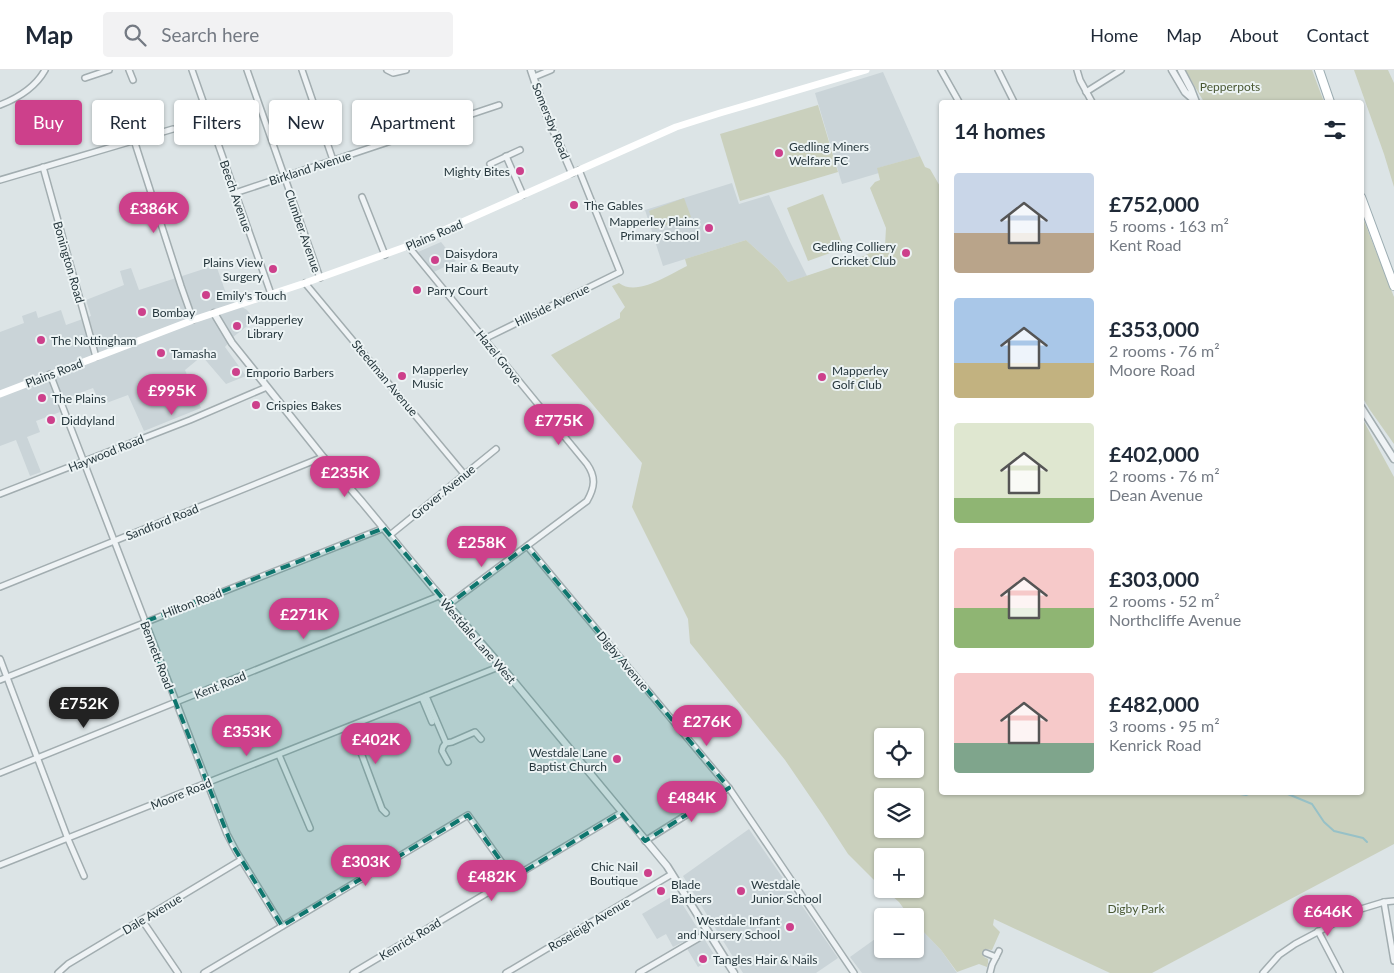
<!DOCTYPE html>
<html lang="en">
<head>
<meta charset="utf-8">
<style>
	body { margin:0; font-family:Lato,sans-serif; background:#f2f2f3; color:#1f2937; height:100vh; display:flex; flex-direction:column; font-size:19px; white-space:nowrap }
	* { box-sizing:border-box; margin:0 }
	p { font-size:16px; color:#747a83 }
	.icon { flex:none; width:28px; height:28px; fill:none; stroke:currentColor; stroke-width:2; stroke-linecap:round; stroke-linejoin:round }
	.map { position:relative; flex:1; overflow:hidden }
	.drawer { position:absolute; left:939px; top:30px; width:425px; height:695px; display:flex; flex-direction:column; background:#fff; border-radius:5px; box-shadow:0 1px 4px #0004 }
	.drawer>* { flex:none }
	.guide { position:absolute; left:15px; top:30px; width:475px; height:45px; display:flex; gap:10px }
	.tools { position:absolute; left:874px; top:658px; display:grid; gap:10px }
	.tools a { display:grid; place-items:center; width:50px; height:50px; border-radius:5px; background:#fff; box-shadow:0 1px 4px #0004; font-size:25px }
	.price { position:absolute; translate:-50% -42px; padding:0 11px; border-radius:18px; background:#cd408b; color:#fff; font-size:16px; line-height:32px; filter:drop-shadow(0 1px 2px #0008) }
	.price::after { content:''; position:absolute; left:50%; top:30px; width:15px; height:11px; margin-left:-8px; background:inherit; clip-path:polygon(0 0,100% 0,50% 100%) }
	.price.current { background:#222; color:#fff }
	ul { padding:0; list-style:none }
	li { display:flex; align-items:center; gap:15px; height:125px; padding:0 15px }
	li span { display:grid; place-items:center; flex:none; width:140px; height:100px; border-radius:5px; color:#555 }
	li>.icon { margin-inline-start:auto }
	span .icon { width:60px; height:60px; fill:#fffc; stroke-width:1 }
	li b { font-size:21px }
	h2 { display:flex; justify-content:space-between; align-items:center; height:60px; padding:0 15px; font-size:21px }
	.tag { padding:0 18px; border-radius:5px; background:#fff; box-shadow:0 1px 4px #0004; font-size:18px; line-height:45px }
	.tag.current { background:#cd408b; color:#fff }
	header { display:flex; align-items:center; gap:30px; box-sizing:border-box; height:70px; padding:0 25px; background:#fff; border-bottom:1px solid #e0e1e3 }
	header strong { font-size:24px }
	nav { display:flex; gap:28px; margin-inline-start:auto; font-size:18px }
	.search { width:350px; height:45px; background:#f2f2f3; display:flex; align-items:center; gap:12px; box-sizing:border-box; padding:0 18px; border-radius:5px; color:#747a83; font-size:19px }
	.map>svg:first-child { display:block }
</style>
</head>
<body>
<header>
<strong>Map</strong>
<div class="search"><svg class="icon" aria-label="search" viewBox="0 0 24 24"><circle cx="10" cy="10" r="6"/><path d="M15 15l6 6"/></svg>Search here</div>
<nav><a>Home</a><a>Map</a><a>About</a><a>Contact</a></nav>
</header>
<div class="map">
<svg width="1394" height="903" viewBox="0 0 1394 903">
	<rect width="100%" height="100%" fill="#dce4e6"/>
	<g fill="#cad4d8">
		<path d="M883,2l37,84 -42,12 1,5 -37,11 -27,-91z"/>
		<path d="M732,113l7,21 30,-9 20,45 18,36 -19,6 -10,-13 -32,-29 -83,26 -18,-56z"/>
		<path d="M441,172l15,19 -22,11 -16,-20z"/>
		<path d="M216,195l12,34 19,11 8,10 -22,17 -8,10 21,29 -20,8 -24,-28 -17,14 16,38 -57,23 -16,-36 -27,10 -8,-17 -37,14 4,10 -24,9 4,11 -13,5 14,35 -11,4 -14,-36 -16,6v-114l24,-9 -2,-7 14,-5 2,7 23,-8 5,15 25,-9 -5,-16 38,-15 -4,-14 11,-3 8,22z"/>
		<path d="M749,759l89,129 -22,15h-73l-60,-97z"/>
		<path d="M676,824l39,62 -17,11 -15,-25 -10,5 -7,-13 -9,5 -15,-25z"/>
		<path d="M915,853l26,27 16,23h-95l-12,-16 32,-23v15h33z"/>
	</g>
	<g fill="#cad0bd" fill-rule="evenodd">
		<path d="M1185,0h127l12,32h-120z"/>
		<path d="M1354,0h34l6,13v104l-10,-33z"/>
		<path d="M818,35l20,67 -98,29 -20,-67z"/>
		<path d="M920,86l5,11 5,2 11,19v604h420v-376l33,61v367l-242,129h-42l-116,-54 -1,6 7,7 -8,18 -7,-1 -3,4 2,4 4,2v4l-1,4 -8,-3 -22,8 -16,-22 -26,-27v-7h-6l-10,-14 -15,-13h31v-33h-33v32l-34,-34 -26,-40 -37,-54 -95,-117 -2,-24 -56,-112 10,-44 -91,-108 69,-37v-5l5,-6 -13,-21 7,-3c18,14 51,-9 68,-17l-2,-7 61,-19 32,29 10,13 69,-23 28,-13 1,-18 -16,-40 5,-6 5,-2 -3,-12zM882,666h33v33h-33zM882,726h33v33h-33z"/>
		<path d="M823,124l21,54 -36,13 -21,-53z"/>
		<path d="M684,128l7,19 -36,12 -6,-18z"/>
		<path d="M1361,143l33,84v147l-24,-34 -9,-15z"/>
	</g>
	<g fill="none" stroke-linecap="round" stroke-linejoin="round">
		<g stroke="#97c1c7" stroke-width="2">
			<path d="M1229,722l17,3 7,-3"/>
			<path d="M1283,722l29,12 12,18 10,9 29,7 4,4"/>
		</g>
		<g stroke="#a2adb0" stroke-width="8">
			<g id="minor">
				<path d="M129,0l4,10"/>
				<path d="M192,0l79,224"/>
				<path d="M247,0l73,208"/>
				<path d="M302,0l31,90"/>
				<path d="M387,0l6,3 13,-3"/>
				<path d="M941,0l18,32"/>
				<path d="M998,0l16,32"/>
				<path d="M1077,0l3,10 12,22"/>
				<path d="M534,7l17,-7"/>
				<path d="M85,8l24,-8"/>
				<path d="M1086,22l35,-22"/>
				<path d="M0,35c18,-7 35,-17 45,-35"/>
				<path d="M134,70l47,146 12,34"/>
				<path d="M506,86l17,39"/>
				<path d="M490,94l30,-14"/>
				<path d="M43,97l53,190"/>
				<path d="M0,110l173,-51"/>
				<path d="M235,123l264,-88"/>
				<path d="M362,127l23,58"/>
				<path d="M408,176l179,218c9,13 8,23 0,37l-139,104"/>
				<path d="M305,213l159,191"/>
				<path d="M484,269l136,-67 -41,-102"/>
				<path d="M50,304l177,460 9,17 46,75"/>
				<path d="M0,424l190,-74 77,-33"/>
				<path d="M390,465l106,-86"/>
				<path d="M527,476l202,242 125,185"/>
				<path d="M0,517l323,-130"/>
				<path d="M0,589l68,180 16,37"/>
				<path d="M0,610l384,-152"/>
				<path d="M426,626l20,47"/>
				<path d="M422,628l10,24"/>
				<path d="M351,656l31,83 4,4"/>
				<path d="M279,685l31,73"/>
				<path d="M448,692l-6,-11 1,-4 3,-4 6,-1 23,-10 6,7"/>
				<path d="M0,703l439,-177"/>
				<path d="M645,771l84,-53"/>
				<path d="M0,795l501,-199"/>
				<path d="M1384,832l10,59"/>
				<path d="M142,850l36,53"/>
				<path d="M1318,861l22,42"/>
				<path d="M986,883l10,4"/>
				<path d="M58,903l10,-9 173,-104"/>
				<path d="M204,903l264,-158 45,63"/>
				<path d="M353,903l268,-160"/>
				<path d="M506,903l166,-99"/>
				<path d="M639,903l70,-41"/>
				<path d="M990,903l2,-8 7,-14"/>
				<path d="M1263,903l16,-18 16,-11 66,-35 23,-7 10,-1"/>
			</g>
		</g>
		<g stroke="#a2adb0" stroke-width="9">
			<g id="tertiary">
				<path d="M531,0l13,39 28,64"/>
				<path d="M1172,0l13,22 8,7"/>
				<path d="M1181,0l10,19 5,13"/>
				<path d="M214,243l18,30 91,114 39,45 72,87 67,77 166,200 67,107"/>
				<path d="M1361,337l33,52"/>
			</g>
		</g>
		<g stroke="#9cadb2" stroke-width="10">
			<g id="primary">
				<path d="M1319,0l11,32"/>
				<path d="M1361,127l33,89"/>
			</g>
		</g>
		<use href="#minor" stroke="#eff3f5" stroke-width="5"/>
		<use href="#tertiary" stroke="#eff3f5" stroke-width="6"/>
		<path stroke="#fff" stroke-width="7" d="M0,324l193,-74 112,-37 103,-37 268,-119 44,-14 146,-43"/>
		<use href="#primary" stroke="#fff" stroke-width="8"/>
	</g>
	<path fill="#0f766e" fill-opacity="0.2" stroke="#0f766e" stroke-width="4" stroke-dasharray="10 6" stroke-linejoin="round" d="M384,458l64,77 79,-59 202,242 -84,53 -24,-28 -108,65 -45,-63 -186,111 -52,-85 -86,-219z"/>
	<g fill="#cd408b" stroke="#ecf3f4" stroke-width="2">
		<circle cx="779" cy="83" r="5"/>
		<circle cx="520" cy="101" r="5"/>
		<circle cx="574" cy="135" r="5"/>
		<circle cx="709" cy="158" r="5"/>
		<circle cx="906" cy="183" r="5"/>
		<circle cx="435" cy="190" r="5"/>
		<circle cx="273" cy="199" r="5"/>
		<circle cx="417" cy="220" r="5"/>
		<circle cx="206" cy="225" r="5"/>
		<circle cx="142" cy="242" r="5"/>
		<circle cx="237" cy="256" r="5"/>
		<circle cx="41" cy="270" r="5"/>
		<circle cx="161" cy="283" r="5"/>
		<circle cx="236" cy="302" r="5"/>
		<circle cx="402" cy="306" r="5"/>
		<circle cx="822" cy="307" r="5"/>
		<circle cx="42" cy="328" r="5"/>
		<circle cx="256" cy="335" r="5"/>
		<circle cx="51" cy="350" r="5"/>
		<circle cx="617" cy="689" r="5"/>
		<circle cx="648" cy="803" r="5"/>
		<circle cx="661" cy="821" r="5"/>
		<circle cx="741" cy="821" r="5"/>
		<circle cx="790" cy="857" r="5"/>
		<circle cx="703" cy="889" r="5"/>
	</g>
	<g text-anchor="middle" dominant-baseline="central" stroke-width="4" stroke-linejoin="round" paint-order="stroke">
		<g font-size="12" fill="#495833" stroke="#ecf3f4">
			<text x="1230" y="16">Pepperpots</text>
			<text x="1136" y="838">Digby Park</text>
		</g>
		<g font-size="12" fill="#26373d" stroke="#ecf3f4">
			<text transform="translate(551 51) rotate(68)">Somersby Road</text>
			<text transform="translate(310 98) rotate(-18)">Birkland Avenue</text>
			<text transform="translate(236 126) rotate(71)">Beech Avenue</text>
			<text transform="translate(303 161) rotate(71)">Clumber Avenue</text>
			<text transform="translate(434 165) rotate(-23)">Plains Road</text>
			<text transform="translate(69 192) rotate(74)">Bonington Road</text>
			<text transform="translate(552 235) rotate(-26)">Hillside Avenue</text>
			<text transform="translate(499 287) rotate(51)">Hazel Grove</text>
			<text transform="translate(54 303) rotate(-21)">Plains Road</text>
			<text transform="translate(385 308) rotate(50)">Steedman Avenue</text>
			<text transform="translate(106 383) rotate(-22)">Haywood Road</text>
			<text transform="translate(443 422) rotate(-39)">Grover Avenue</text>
			<text transform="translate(162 452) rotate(-22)">Sandford Road</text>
			<text transform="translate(192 533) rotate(-21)">Hilton Road</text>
			<text transform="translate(478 571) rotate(49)">Westdale Lane West</text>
			<text transform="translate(157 585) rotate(69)">Bennett Road</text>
			<text transform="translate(623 591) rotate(50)">Digby Avenue</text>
			<text transform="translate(220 615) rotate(-22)">Kent Road</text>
			<text transform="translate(181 724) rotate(-22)">Moore Road</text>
			<text transform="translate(152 844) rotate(-31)">Dale Avenue</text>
			<text transform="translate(589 854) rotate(-31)">Roseleigh Avenue</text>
			<text transform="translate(410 869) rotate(-31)">Kenrick Road</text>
		</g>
		<g font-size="12" fill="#26373d" stroke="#ecf3f4" text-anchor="start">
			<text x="789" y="76">Gedling Miners<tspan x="789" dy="14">Welfare FC</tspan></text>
			<text x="510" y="101" text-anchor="end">Mighty Bites</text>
			<text x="584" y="135">The Gables</text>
			<text x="699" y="151" text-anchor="end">Mapperley Plains<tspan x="699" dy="14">Primary School</tspan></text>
			<text x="896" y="176" text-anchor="end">Gedling Colliery<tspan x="896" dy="14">Cricket Club</tspan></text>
			<text x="445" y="183">Daisydora<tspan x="445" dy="14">Hair &amp; Beauty</tspan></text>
			<text x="263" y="192" text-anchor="end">Plains View<tspan x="263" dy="14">Surgery</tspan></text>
			<text x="427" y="220">Parry Court</text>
			<text x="216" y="225">Emily's Touch</text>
			<text x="152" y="242">Bombay</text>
			<text x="247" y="249">Mapperley<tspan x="247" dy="14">Library</tspan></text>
			<text x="51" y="270">The Nottingham</text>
			<text x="171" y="283">Tamasha</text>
			<text x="412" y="299">Mapperley<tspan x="412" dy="14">Music</tspan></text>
			<text x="832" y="300">Mapperley<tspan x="832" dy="14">Golf Club</tspan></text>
			<text x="246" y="302">Emporio Barbers</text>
			<text x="52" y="328">The Plains</text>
			<text x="266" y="335">Crispies Bakes</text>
			<text x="61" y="350">Diddyland</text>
			<text x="607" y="682" text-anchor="end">Westdale Lane<tspan x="607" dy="14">Baptist Church</tspan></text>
			<text x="638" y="796" text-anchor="end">Chic Nail<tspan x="638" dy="14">Boutique</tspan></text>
			<text x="671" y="814">Blade<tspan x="671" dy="14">Barbers</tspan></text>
			<text x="751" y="814">Westdale<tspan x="751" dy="14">Junior School</tspan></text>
			<text x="780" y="850" text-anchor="end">Westdale Infant<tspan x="780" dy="14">and Nursery School</tspan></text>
			<text x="713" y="889">Tangles Hair &amp; Nails</text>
		</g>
	</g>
</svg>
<div class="tools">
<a><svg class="icon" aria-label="locate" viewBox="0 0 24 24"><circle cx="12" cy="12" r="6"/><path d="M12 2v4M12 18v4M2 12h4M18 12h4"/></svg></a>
<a><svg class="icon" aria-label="layers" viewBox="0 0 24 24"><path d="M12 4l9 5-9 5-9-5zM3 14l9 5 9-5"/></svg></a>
<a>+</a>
<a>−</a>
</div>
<b class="price" style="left:154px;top:164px">£386K</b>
<b class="price" style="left:172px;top:346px">£995K</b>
<b class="price" style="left:559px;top:376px">£775K</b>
<b class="price" style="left:345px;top:428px">£235K</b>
<b class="price" style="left:482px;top:498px">£258K</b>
<b class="price" style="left:304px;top:570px">£271K</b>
<b class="price current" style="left:84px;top:659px">£752K</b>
<b class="price" style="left:707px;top:677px">£276K</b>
<b class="price" style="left:247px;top:687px">£353K</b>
<b class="price" style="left:376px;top:695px">£402K</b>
<b class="price" style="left:692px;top:753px">£484K</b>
<b class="price" style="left:366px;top:817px">£303K</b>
<b class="price" style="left:492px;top:832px">£482K</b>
<b class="price" style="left:1328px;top:867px">£646K</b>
<div class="guide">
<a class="tag current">Buy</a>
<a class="tag">Rent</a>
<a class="tag">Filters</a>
<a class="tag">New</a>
<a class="tag">Apartment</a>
</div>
<section class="drawer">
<h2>14 homes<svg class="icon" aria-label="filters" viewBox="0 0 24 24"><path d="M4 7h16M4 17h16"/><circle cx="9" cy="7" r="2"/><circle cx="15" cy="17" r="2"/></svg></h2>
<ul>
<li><span style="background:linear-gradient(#c9d6e8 60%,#b9a48a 0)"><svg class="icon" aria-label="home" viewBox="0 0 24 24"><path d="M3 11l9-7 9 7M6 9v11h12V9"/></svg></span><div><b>£752,000</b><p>5 rooms · 163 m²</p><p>Kent Road</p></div></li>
<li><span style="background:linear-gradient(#a9c7e8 65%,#c2b280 0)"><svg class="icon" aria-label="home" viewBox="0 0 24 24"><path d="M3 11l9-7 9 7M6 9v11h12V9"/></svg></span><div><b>£353,000</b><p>2 rooms · 76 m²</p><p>Moore Road</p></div></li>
<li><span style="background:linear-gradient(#dfe7d0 75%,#8fb573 0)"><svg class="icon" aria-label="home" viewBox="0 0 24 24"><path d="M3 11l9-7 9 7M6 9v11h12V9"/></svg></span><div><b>£402,000</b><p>2 rooms · 76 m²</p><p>Dean Avenue</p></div></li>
<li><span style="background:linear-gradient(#f6c9c9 60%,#8fb573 0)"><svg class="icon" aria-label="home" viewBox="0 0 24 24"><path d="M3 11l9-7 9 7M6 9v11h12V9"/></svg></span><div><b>£303,000</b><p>2 rooms · 52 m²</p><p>Northcliffe Avenue</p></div></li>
<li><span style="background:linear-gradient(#f6c9c9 70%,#7fa58c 0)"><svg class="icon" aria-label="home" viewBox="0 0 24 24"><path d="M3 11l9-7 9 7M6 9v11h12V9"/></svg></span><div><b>£482,000</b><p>3 rooms · 95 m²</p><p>Kenrick Road</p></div></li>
</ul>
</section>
</div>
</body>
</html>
